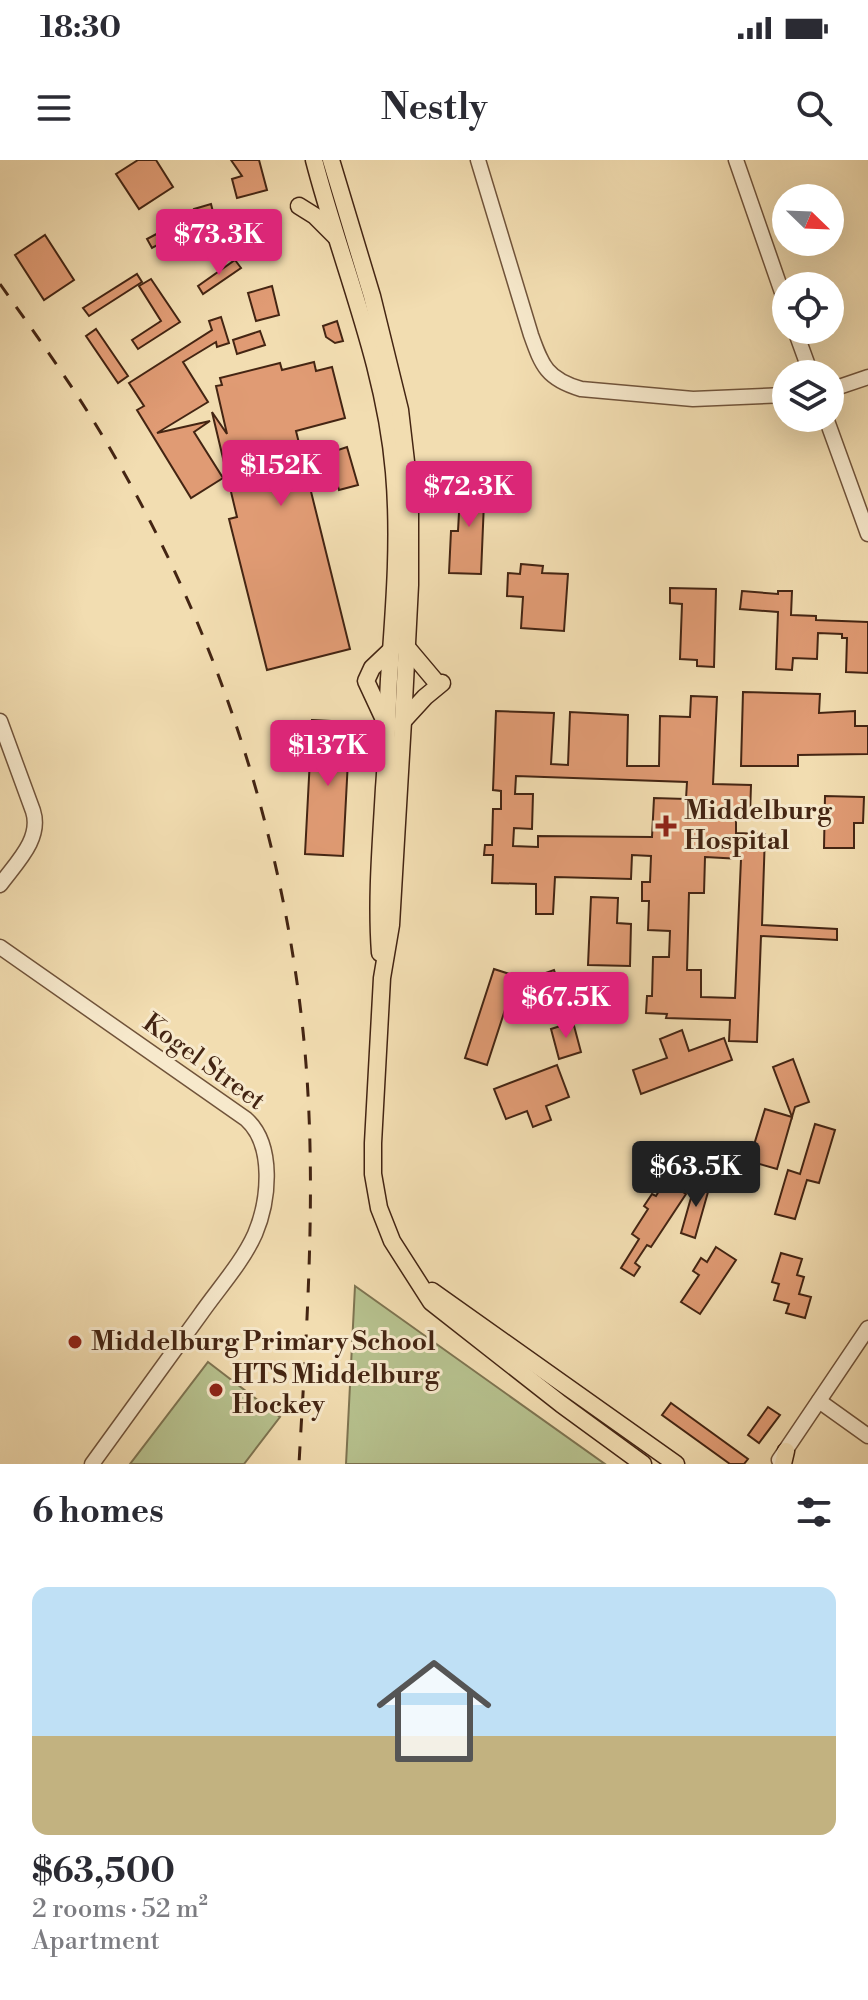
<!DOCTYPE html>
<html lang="en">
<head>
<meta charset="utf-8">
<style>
	body { margin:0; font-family:"Libre Bodoni",serif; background:#f7f7f7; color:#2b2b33; height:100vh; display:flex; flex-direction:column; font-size:30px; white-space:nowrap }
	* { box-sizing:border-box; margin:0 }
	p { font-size:26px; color:#7c7c81 }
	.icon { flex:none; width:44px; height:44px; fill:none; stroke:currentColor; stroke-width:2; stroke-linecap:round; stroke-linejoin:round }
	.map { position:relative; height:1304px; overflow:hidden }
	.panel { display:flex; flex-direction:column; background:#fff; flex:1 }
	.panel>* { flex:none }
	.needle { width:52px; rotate:113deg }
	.fabs { position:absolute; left:772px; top:24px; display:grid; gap:16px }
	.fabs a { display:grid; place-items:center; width:72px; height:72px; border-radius:50%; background:#fff; box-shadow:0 8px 32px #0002; font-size:40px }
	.price { position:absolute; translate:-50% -68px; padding:0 18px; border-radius:8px; background:#db2777; color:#fff; font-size:26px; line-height:52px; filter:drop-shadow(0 2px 4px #0008) }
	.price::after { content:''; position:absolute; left:50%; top:48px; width:24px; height:18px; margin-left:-12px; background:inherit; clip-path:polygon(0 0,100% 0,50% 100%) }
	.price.on { background:#222; color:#fff }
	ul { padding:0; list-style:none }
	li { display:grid; align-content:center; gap:16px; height:424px; padding:0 32px }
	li+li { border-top:2px solid #e1e1e2 }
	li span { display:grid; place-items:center; height:248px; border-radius:16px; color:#555 }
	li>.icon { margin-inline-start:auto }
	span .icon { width:144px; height:144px; fill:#fffc; stroke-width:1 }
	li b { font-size:34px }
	h2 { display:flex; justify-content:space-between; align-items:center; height:96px; padding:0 32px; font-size:34px }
	.status { display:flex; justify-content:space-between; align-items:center; height:56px; padding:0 40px; background:#fff; direction:ltr }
	.status svg { height:22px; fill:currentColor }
	header { display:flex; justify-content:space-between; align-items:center; height:104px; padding:0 32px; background:#fff; font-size:36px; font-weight:700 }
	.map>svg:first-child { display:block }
</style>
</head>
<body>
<div class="status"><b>18:30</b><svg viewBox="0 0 49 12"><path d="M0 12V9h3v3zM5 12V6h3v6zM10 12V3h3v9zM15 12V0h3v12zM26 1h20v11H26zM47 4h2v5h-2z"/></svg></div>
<header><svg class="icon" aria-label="menu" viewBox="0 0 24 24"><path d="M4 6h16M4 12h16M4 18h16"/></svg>Nestly<svg class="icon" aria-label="search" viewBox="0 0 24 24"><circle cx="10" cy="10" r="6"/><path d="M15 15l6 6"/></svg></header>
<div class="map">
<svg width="868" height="1304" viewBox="0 0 868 1304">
	<rect width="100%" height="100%" fill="#f2ddb1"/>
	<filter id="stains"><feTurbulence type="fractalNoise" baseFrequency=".0025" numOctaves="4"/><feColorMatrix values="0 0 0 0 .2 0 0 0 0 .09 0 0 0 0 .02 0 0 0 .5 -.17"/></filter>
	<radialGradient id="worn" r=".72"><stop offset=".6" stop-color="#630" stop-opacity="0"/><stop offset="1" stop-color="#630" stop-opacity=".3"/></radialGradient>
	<g fill="#b7c28f" stroke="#7e7451" stroke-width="2">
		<path d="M355,1126l250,178h-259z"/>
		<path d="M208,1202l72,55 -36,47h-114z"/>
	</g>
	<g fill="#e09b74" stroke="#442513" stroke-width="2" fill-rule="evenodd">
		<path d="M138,0h18l17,27 -34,22 -23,-35z"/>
		<path d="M231,0h28l8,30 -30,8 -5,-19 10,-3z"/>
		<path d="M211,44l4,16 6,-2 4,14 -4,1 3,13 -18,5 -3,-8 -6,1 -5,-17 6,-2 -4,-16z"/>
		<path d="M175,64l5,9 -28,15 -5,-9z"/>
		<path d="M45,75l29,45 -30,20 -29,-45z"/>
		<path d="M235,100l6,8 -38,26 -5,-8z"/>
		<path d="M137,114l5,8 -53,34 -6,-8z"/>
		<path d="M151,119l29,43 -42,27 -6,-9 29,-19 -22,-35z"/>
		<path d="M272,126l7,29 -23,6 -8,-28z"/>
		<path d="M221,157l8,26 -12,4 -1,-5 -33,20 25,40 -51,31 53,-12 -16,11 29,46 -32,20 -54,-88 7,-4 -15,-23 83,-53 -3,-9z"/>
		<path d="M337,161l6,20 -8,2 -9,-6 -3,-11z"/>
		<path d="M96,169l32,47 -10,7 -32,-47z"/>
		<path d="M260,171l5,14 -28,9 -4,-14z"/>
		<path d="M314,202l2,9 16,-4 13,51 -49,13 54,218 -83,21 -38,-151 8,-2 -25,-105 15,22 -11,-48 6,-1 -2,-7 60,-15 2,7z"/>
		<path d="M347,287l11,38 -19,5 -10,-37z"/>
		<path d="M461,317l24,1 -4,96 -32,-1 2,-42h7z"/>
		<path d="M521,404l22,2 -1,7 26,1 -4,57 -43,-3 2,-31 -16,-1 1,-23 12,1z"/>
		<path d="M670,428l46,1 -2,78 -17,-1v-6l-17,-1 2,-55 -12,-1z"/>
		<path d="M742,431l36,3v-3h14l-1,24 25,1v4l52,2v51l-22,-1 1,-34h-5v-4l-24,-1 -1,26 -24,-1 -1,12 -16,-1 2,-57 -38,-3z"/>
		<path d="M743,532l77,2 -1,19 36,-2v15h13v28l-70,1v11h-57z"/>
		<path d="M691,536l26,1 -4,87 38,1 -1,31h-14v17l29,1 -3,91 75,4v11l-76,-4 -4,106 -28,-1 1,-21 -64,-2 1,-4 -21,-1 1,-17h5l1,-39h16l1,-26 -22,-1 1,-29h-7v-19h8l1,-26 -19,-1 -1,24 -76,-2 -2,37h-17v-30l-44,-1 1,-28h-9l1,-10h7l1,-36h8v-18l-8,-1 3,-79 58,2 -3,51 17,1 2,-53 58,3 -1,51h32l1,-50 30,1zM516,616l171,6 -1,17 -32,-1 -2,39 -114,-1v11l-25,-1 1,-18 18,1 1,-35h-18zM705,697l36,2 -6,139 -34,-1v-27h-14l2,-77h15z"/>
		<path d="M312,560l38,2 -7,134 -38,-2z"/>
		<path d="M825,636l39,1 -1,26h-9v25h-30z"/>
		<path d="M591,737l27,1 -1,25 14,1 -1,42 -42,-1z"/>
		<path d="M494,809l22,7 -29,89 -22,-7z"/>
		<path d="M554,810l7,20 -23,9 -7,-21z"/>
		<path d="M573,862l8,30 -22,7 -8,-30z"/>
		<path d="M682,870l7,21 35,-13 8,22 -91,34 -8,-24 34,-12 -7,-19z"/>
		<path d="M793,899l16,43 -14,5 -3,10 -19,-50z"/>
		<path d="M557,905l12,32 -23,9 5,14 -18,7 -6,-16 -21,8 -12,-30z"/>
		<path d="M765,949l27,8 -15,52 -28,-8z"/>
		<path d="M815,964l20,6 -16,53 -12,-3 -12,39 -20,-5 13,-44 12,4z"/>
		<path d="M696,1020l14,5 -15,53 -14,-5z"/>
		<path d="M665,1021l21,13 -35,53 -4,-2 -12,18 5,4 -6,9 -13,-8 18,-29 -7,-5 16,-25 -4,-3 8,-12 4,2z"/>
		<path d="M716,1087l20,13 -36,54 -19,-12 18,-27 -6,-4 8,-13 6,4z"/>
		<path d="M781,1093l21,6 -5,16 7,2 -5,17 12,3 -6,21 -19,-5 3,-9 -15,-4 5,-16 -7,-2z"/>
		<path d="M671,1243l77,56 -4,5h-14l-68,-49z"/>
		<path d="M768,1247l12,8 -21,28 -11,-8z"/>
	</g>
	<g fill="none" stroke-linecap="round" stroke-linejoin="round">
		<g stroke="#70533a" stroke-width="17">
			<g id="minor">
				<path d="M478,0l53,175c11,31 16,44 50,54l112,10 93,-4"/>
				<path d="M736,0l50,144"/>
				<path d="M795,170l16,44"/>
				<path d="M830,230l38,-13"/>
				<path d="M826,258l42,116"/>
				<path d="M0,561l33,90c9,28 -17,52 -33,74"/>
				<path d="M0,787l246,172c29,26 23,82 9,115 -13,29 -37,55 -55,81 -36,50 -72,99 -108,149"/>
				<path d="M819,1241l49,35"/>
				<path d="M779,1300l89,-132"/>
			</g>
		</g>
		<g stroke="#442513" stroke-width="19">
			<g id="major">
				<path d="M314,0c27,104 71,204 80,312 6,69 0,138 -5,207 -2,36 -2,73 -5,109 -3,55 -8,110 -4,165"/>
				<path d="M331,0l41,136 28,114 10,86v89l-7,136 -12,204 -9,53 -9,165v31l6,34 13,33 39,61 130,102 82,60"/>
				<path d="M299,46l16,10 20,20"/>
				<path d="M405,485l32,38"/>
				<path d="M403,561l22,-24 17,-14"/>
				<path d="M386,564l-20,-43 6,-13 20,-19"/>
				<path d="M432,1131l244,173"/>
				<path d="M783,1304l3,-13"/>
			</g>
		</g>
		<use href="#minor" stroke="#f7e9cc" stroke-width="14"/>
		<use href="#major" stroke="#f2ddb1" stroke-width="16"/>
		<path stroke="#442513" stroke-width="3" stroke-dasharray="14 14" stroke-linecap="butt" d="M0,124c36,51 73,102 105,156 107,179 176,383 198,591 15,144 4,289 -4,433"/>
	</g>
	<g fill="#8f2418" stroke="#f7e9cc" stroke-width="3">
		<path d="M662 654h8v8h8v8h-8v8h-8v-8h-8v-8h8z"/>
		<circle cx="75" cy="1182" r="8"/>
		<circle cx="216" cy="1230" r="8"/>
	</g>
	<g text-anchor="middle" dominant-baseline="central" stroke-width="6" stroke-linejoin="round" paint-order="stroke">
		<g font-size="26" font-weight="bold" fill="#442513" stroke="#f7e9cc" text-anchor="start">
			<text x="684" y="651">Middelburg<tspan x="684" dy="30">Hospital</tspan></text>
			<text x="91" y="1182">Middelburg Primary School</text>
			<text x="232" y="1215">HTS Middelburg<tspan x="232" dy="30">Hockey</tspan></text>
		</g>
		<g font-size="26" fill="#442513" stroke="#f7e9cc">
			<text transform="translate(204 902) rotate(36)">Kogel Street</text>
		</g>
	</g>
	<rect width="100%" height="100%" filter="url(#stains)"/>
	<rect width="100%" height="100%" fill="url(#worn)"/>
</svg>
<div class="fabs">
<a><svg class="needle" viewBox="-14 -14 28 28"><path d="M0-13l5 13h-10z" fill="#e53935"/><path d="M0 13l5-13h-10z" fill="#7c7c81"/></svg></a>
<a><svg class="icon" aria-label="locate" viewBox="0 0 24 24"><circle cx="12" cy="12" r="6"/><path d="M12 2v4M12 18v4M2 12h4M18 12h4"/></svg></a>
<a><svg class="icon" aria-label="layers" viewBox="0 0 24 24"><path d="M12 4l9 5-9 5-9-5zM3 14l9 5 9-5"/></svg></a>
</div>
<b class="price" style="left:219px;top:117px">$73.3K</b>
<b class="price" style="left:281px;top:348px">$152K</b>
<b class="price" style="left:469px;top:369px">$72.3K</b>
<b class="price" style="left:328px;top:628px">$137K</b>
<b class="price" style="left:566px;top:880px">$67.5K</b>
<b class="price on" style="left:696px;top:1049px">$63.5K</b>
</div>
<section class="panel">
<h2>6 homes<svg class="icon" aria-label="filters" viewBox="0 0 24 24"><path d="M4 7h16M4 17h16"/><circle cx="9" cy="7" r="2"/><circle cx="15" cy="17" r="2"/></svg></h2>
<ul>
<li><span style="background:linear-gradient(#bfe0f5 60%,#c2b280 0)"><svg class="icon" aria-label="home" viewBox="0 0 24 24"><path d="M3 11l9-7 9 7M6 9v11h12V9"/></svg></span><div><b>$63,500</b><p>2 rooms · 52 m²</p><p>Apartment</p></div></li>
</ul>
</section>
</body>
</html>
